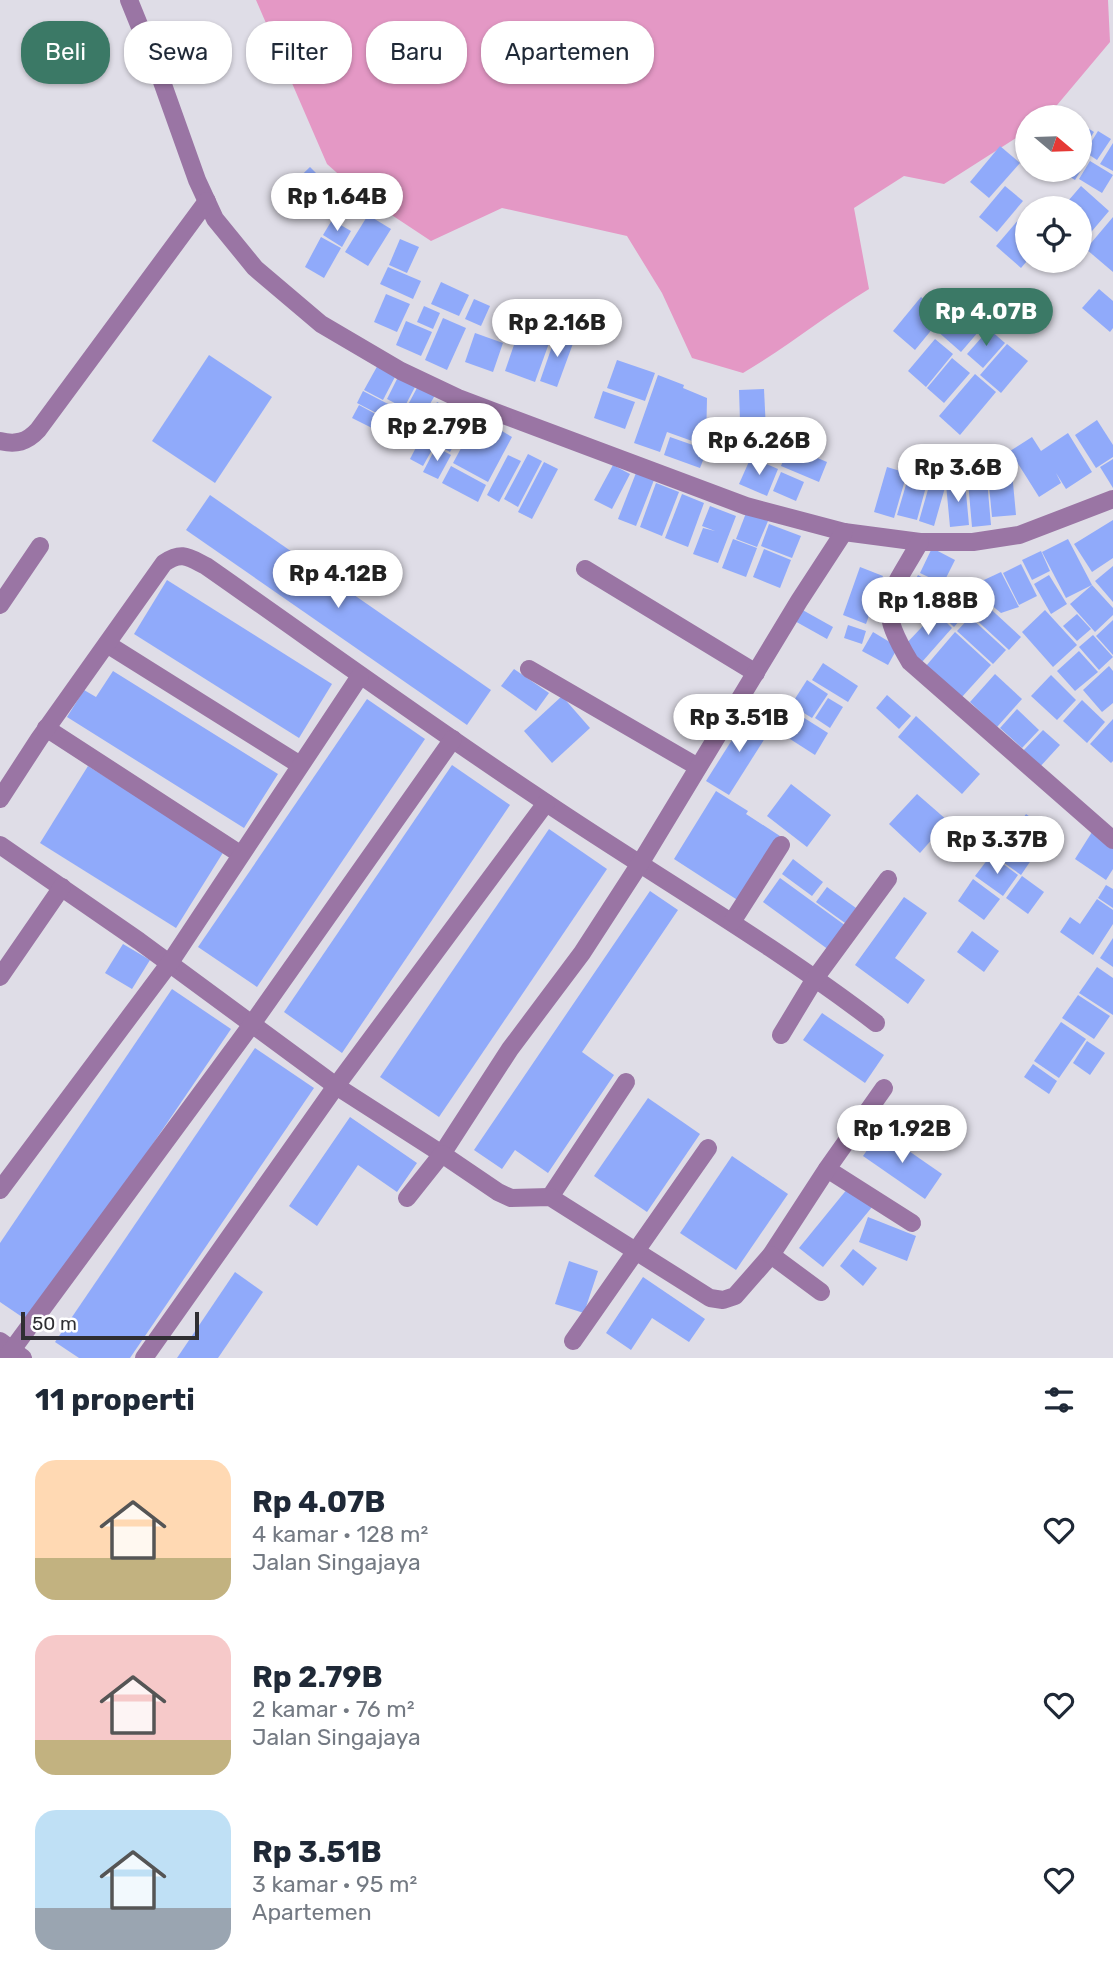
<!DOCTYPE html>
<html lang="id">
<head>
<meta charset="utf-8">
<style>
	body { margin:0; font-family:Rubik,sans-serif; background:#f2f2f3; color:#1f2937; height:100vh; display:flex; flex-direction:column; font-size:26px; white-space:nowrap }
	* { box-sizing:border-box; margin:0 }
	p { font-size:23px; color:#747a83 }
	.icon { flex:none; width:38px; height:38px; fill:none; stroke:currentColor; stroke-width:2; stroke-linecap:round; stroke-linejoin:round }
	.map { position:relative; height:1358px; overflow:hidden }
	.sheet { display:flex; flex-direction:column; background:#fff; flex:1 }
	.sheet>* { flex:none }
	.top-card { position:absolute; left:21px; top:21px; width:700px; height:63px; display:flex; gap:14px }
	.needle { width:46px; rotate:109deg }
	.tools { position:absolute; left:1015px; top:105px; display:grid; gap:14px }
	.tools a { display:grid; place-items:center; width:77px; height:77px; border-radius:50%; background:#fff; box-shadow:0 2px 5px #0004; font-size:35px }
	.scale { position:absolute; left:21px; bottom:18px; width:178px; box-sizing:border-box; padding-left:7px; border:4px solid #2f2e32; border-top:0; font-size:19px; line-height:24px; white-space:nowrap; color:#2f2e32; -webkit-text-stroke:5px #fff; paint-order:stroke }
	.price { position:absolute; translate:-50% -60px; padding:0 16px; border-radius:24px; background:#fff; color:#222; font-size:23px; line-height:46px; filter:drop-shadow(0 2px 4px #0008) }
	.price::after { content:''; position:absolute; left:50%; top:42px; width:21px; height:16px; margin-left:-10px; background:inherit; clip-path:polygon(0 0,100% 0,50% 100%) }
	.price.on { background:#3b7966; color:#fff }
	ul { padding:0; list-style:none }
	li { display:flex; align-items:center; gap:21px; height:175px; padding:0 35px }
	li span { display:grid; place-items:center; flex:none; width:196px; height:140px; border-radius:21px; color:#555 }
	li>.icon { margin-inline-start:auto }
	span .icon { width:84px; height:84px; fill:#fffc; stroke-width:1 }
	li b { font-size:30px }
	h2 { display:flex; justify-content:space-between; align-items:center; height:84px; padding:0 35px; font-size:30px }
	.chip { padding:0 24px; border-radius:28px; background:#fff; box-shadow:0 2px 5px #0004; font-size:24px; line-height:63px }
	.chip.on { background:#3b7966; color:#fff }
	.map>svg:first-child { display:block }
</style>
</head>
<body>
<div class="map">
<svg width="1113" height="1358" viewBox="0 0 1113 1358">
	<rect width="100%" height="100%" fill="#dfdde7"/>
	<path fill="#e498c5" d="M256,0h852l2,42 -63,75h-20v14l-83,53 -40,-8 -50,32 15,81c-44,27 -82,58 -126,84l-51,-15 -30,-65 -35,-57 -125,-28 -71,33 -68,-45 -36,-32z"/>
	<g fill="#90aafa">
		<path d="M1080,123l14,9 -12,19 -2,-2z"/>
		<path d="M1098,131l13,8 -14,21 -12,-8z"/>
		<path d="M1113,143v28l-13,-7z"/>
		<path d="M1000,146l20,17 -31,35 -19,-16z"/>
		<path d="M1080,154l8,5 -13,21 -16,-10h21z"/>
		<path d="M1090,161l23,14 -11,18 -23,-14z"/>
		<path d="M310,167l22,22 -25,24 -21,-23z"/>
		<path d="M1005,186l18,15 -26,31 -18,-15z"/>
		<path d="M1081,186l28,25 -28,33 -1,-36h-18z"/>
		<path d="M368,215l23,14 -23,37 -23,-14z"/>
		<path d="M1113,217v55l-27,-23z"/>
		<path d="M1020,218l7,7v36l-6,7 -25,-22z"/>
		<path d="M332,220l19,11 -9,16 -19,-12z"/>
		<path d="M321,237l20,11 -17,30 -19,-11z"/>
		<path d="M400,239l19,8 -12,26 -18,-8z"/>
		<path d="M388,267l33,14 -8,18 -33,-15z"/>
		<path d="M441,282l28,13 -10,21 -28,-12z"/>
		<path d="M1099,289l14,12v27l-3,4 -28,-24z"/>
		<path d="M386,294l24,10 -13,28 -23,-10z"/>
		<path d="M921,297l22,19 -28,34 -22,-19z"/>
		<path d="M474,299l16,7 -9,20 -16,-7z"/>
		<path d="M960,302l25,22 -24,28 -25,-22z"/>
		<path d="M424,306l16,7 -7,16 -16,-7z"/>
		<path d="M526,310l31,11 -22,61 -30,-11z"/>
		<path d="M443,318l23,10 -19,42 -22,-10z"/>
		<path d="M406,321l26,11 -11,24 -25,-11z"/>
		<path d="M989,329l16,14 -22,25 -16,-14z"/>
		<path d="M557,332l18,6 -18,49 -17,-6z"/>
		<path d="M475,333l28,10 -10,29 -28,-10z"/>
		<path d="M935,339l18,15 -27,33 -18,-16z"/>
		<path d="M1007,344l21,17 -27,32 -21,-18z"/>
		<path d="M209,355l63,42 -57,86 -63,-42z"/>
		<path d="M952,358l18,15 -26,30 -17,-15z"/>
		<path d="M617,360l38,13 -10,28 -38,-13z"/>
		<path d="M379,363l18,10 -14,27 -19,-10z"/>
		<path d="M975,374l21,18 -36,43 -21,-19z"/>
		<path d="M658,375l26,10 -1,3 24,10 -1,48 -39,-14 -7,20 -26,-9z"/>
		<path d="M398,377l17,10 -11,21 -17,-9z"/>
		<path d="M418,386l17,9 -16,29 -17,-8z"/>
		<path d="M764,389l3,62 -26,1 -2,-62z"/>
		<path d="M363,391l27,14 -6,12 -27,-14z"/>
		<path d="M603,391l32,11 -10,27 -31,-11z"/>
		<path d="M437,402l16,8 -15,28 -16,-8z"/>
		<path d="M359,405l24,13 -7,12 -24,-12z"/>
		<path d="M458,407l18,10 -12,22 -18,-10z"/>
		<path d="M395,413l23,12 -10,19 -23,-12z"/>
		<path d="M478,417l34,20 -24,45 -35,-19z"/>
		<path d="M734,419l1,42 -21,1 -2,-42z"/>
		<path d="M1097,420l16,25v12l-17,11 -21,-33z"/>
		<path d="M445,431l13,7 -8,14 -12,-7z"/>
		<path d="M424,432l14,7 -15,27 -13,-7z"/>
		<path d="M1068,433l24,39 -26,17 -10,-16 5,10 -22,14 -29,-46 6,64 -24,2 -6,-63 24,-3 22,-14 9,14z"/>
		<path d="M670,437l37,13 -7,18 -36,-13z"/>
		<path d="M983,444l2,23 -18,1 -2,-22z"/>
		<path d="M789,446l38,16 -8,20 -38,-16z"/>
		<path d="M436,447l15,8 -13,24 -15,-7z"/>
		<path d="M528,454l14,7 -24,46 -14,-8z"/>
		<path d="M508,455l13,6 -22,41 -12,-7z"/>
		<path d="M751,457l27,12 -11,27 -28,-12z"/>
		<path d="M1113,459v29l-13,-21z"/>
		<path d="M544,462l14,7 -26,50 -14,-7z"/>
		<path d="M613,465l17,9 -18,35 -18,-9z"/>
		<path d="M451,466l35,19 -8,17 -36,-19z"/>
		<path d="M887,467l20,6 -13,45 -20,-6z"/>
		<path d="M986,469l5,56 -19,2 -5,-57z"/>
		<path d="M781,472l23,10 -8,19 -23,-10z"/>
		<path d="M636,473l18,7 -18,46 -18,-7z"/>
		<path d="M908,478l19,5 -10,37 -20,-5z"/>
		<path d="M931,479l15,5 -12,42 -15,-5z"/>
		<path d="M965,482l4,43 -19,2 -4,-43z"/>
		<path d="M656,483l23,9 -17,44 -22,-9z"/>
		<path d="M682,494l22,9 -16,44 -23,-9z"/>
		<path d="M210,495l281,195 -24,35 -281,-195z"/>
		<path d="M710,506l26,10 -18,47 -25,-9 10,-26 12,3 -13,-5z"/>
		<path d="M746,513l22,8 -11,26 -21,-8z"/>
		<path d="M1113,520v38l-21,14 -18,-28z"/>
		<path d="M769,524l32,12 -9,22 -31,-12z"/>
		<path d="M733,539l24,9 -11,29 -24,-9z"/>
		<path d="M1068,539l24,46 -26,13 -24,-46z"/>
		<path d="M932,548l23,12 -12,24 -23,-11z"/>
		<path d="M764,549l27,11 -11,28 -27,-11z"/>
		<path d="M1041,551l9,20 -18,9 -10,-20z"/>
		<path d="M1021,564l16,32 -18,9 -16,-32z"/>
		<path d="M1113,566v36l-18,-21z"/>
		<path d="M860,567l23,9 -17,48 -23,-9z"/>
		<path d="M1001,572l18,35 -18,6 -32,-26z"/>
		<path d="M918,575l25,14 -17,29 -24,-14z"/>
		<path d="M1049,575l18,29 -16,10 -17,-30z"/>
		<path d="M167,580l165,104 -33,54 -165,-104z"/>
		<path d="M962,583l17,15 -25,29 -17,-16z"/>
		<path d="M1092,585l21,23v7l-18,17 -25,-28z"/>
		<path d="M983,602l38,35 -12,13 -38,-35z"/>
		<path d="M799,608l34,19 -6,12 -34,-19z"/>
		<path d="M1045,610l32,35 -24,22 -31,-35z"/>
		<path d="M936,612l16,16 -30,34 -18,-16z"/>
		<path d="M1077,614l14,15 -14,12 -14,-15z"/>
		<path d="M970,617l36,33 -13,14 -36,-33z"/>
		<path d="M1113,620v35l-17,-19z"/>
		<path d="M848,625l18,6 -4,13 -18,-6z"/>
		<path d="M873,632l25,15 -10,18 -26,-14z"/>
		<path d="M955,632l36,33 -30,33 -35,-32z"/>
		<path d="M1093,635l20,22 -14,13 -20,-23z"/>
		<path d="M1079,651l19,21 -23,19 -18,-20z"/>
		<path d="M823,663l35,23 -10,16 -36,-22z"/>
		<path d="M1109,666l4,5v32l-11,9 -19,-22z"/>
		<path d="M514,669l35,24 -13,18 -35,-25z"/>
		<path d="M113,671l165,103 -34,54 -177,-111 17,-27 12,7z"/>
		<path d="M995,674l27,25 -25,28 -27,-25z"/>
		<path d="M1051,675l25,25 -19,20 -26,-24z"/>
		<path d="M807,680l21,14 -16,24 -21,-13z"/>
		<path d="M887,695l24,21 -12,13 -23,-21z"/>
		<path d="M562,696l28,32 -38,35 -28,-32z"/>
		<path d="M828,698l15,9 -13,21 -15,-10z"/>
		<path d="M367,699l58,40 -168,248 -59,-40z"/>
		<path d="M1082,700l23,22 -18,21 -24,-22z"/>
		<path d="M790,709l38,24 -13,22 -39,-25z"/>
		<path d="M1017,709l22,21 -17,18 -22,-20z"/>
		<path d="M749,713l23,14 -43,68 -23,-14z"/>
		<path d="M916,716l64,58 -18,20 -64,-57z"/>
		<path d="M1113,719v42l-2,2 -21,-19z"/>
		<path d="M1043,730l17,15 -22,24 -17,-16z"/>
		<path d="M452,765l58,40 -168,248 -58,-41z"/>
		<path d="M88,766l136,85 -48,77 -136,-85z"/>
		<path d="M791,784l40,31 -24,32 -40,-31z"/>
		<path d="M716,791l32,20 -2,3 34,22 -41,65 -65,-42z"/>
		<path d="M917,794l31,27 -28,32 -31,-29z"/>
		<path d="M1026,814l25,18 -14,19 -24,-18z"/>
		<path d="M549,829l58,40 -168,248 -59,-40z"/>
		<path d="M1092,832l21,14v23l-7,11 -31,-21z"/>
		<path d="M1009,833l27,20 -15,22 -28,-20z"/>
		<path d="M991,855l27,20 -15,21 -28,-20z"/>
		<path d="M793,859l30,23 -11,14 -30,-22z"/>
		<path d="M1022,876l22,16 -16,22 -22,-16z"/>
		<path d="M780,878l66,48 -17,24 -66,-48z"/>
		<path d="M973,879l27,20 -16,21 -26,-19z"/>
		<path d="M1106,885l7,4v19l-15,-10z"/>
		<path d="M827,887l29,21 -11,15 -29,-21z"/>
		<path d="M650,891l28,19 -96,142 32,23 -66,98 -33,-23 -13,19 -28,-19z"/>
		<path d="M904,897l23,16 -32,45 30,22 -17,24 -53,-39z"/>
		<path d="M1097,899l16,11v14l-20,31 -33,-23 10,-15 10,7z"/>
		<path d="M972,931l27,20 -15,21 -27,-20z"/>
		<path d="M1113,938v29l-13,-9z"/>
		<path d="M123,944l27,16 -18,29 -27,-16z"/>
		<path d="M1097,967l16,11v37l-34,-22z"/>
		<path d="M172,989l59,40 -200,294 -31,-21v-59z"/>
		<path d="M1078,995l32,21 -16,23 -32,-21z"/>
		<path d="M822,1013l62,42 -19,28 -62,-43z"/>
		<path d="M1061,1022l25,17 -27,39 -25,-17z"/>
		<path d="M1087,1041l18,12 -15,22 -17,-12z"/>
		<path d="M255,1048l59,40 -184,270h-51l-24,-16z"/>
		<path d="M1033,1064l24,17 -8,13 -25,-17z"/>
		<path d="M648,1098l52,36 -53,78 -53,-36z"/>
		<path d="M350,1117l67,46 -20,29 -39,-27 -41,61 -28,-20z"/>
		<path d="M880,1131l62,43 -17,25 -62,-43z"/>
		<path d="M732,1156l56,38 -52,76 -56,-37z"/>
		<path d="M848,1188l24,19 -49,60 -24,-19z"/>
		<path d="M868,1217l48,19 -9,25 -48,-19z"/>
		<path d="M853,1249l24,19 -14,18 -23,-20z"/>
		<path d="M569,1261l29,10 -14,42 -29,-9z"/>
		<path d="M235,1272l28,20 -45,66h-41z"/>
		<path d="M643,1277l62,42 -16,23 -37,-24 -21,32 -25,-17z"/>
	</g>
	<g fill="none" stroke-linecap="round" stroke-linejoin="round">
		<g stroke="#9a75a4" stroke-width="18">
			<path d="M129,0l32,79 36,101 18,39 40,49 66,56 80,47 57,27 288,108 98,26 76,10h53l46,-7 94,-36"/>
			<path d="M0,441c16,4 27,1 38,-11l169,-229"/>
			<path d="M920,542c-31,55 -46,60 -10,120l203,178"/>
			<path d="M585,569l171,104"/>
			<path d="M0,605l40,-59"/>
			<path d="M107,644l193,121"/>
			<path d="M529,669l169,98"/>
			<path d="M46,728l194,126"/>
			<path d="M0,799l39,-60 125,-176c18,-12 24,-6 42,3 113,79 224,160 339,236 110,74 225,140 331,221"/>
			<path d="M0,845l139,96 197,145 106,68 68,-105 72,-96 59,-91 158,-261 45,-69"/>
			<path d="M732,922l49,-77"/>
			<path d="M0,977l62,-90"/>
			<path d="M781,1035l35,-58 72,-98"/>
			<path d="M827,1169l85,54"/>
			<path d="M0,1190l169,-226 191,-288"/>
			<path d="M550,1197l76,-115"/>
			<path d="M407,1198l35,-44 56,38 13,6 39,-1 160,101 13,2 12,-4 36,-41 56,-86 57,-81"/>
			<path d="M771,1255l50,37"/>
			<path d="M0,1341l23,17"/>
			<path d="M573,1341l135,-193"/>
			<path d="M6,1358l246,-334 201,-285"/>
			<path d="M144,1358l192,-272 210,-283"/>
		</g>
	</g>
</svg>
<div class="tools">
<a><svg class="needle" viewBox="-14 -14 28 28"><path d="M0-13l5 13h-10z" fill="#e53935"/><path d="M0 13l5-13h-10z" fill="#747a83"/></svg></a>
<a><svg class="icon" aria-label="locate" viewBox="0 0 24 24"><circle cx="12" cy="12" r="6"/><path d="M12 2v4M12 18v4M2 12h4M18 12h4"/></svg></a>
</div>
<div class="scale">50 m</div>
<b class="price" style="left:337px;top:233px">Rp 1.64B</b>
<b class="price on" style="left:986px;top:348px">Rp 4.07B</b>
<b class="price" style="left:557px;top:359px">Rp 2.16B</b>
<b class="price" style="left:437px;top:463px">Rp 2.79B</b>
<b class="price" style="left:759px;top:477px">Rp 6.26B</b>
<b class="price" style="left:958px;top:504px">Rp 3.6B</b>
<b class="price" style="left:338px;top:610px">Rp 4.12B</b>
<b class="price" style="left:928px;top:637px">Rp 1.88B</b>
<b class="price" style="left:739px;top:754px">Rp 3.51B</b>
<b class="price" style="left:997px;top:876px">Rp 3.37B</b>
<b class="price" style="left:902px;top:1165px">Rp 1.92B</b>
<div class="top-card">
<a class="chip on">Beli</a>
<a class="chip">Sewa</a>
<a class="chip">Filter</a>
<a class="chip">Baru</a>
<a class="chip">Apartemen</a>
</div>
</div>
<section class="sheet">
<h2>11 properti<svg class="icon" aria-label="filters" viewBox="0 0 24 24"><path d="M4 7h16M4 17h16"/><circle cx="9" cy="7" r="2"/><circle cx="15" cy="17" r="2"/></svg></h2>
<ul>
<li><span style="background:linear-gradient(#ffd9b3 70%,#c2b280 0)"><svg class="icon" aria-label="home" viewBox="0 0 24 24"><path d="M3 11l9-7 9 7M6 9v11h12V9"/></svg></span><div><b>Rp 4.07B</b><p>4 kamar · 128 m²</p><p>Jalan Singajaya</p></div><svg class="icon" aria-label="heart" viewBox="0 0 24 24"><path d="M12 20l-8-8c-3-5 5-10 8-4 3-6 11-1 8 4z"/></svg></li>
<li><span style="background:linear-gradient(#f6c9c9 75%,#c2b280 0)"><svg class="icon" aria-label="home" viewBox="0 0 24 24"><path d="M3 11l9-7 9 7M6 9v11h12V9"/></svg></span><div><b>Rp 2.79B</b><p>2 kamar · 76 m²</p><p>Jalan Singajaya</p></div><svg class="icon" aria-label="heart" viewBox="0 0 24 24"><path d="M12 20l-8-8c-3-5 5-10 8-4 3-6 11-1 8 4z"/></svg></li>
<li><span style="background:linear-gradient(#bfe0f5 70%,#9aa5b1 0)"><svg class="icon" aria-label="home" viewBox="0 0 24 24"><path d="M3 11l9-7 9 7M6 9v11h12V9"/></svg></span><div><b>Rp 3.51B</b><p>3 kamar · 95 m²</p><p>Apartemen</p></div><svg class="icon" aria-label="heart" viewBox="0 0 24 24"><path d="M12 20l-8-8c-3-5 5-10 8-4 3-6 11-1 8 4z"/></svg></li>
</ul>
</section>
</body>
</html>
